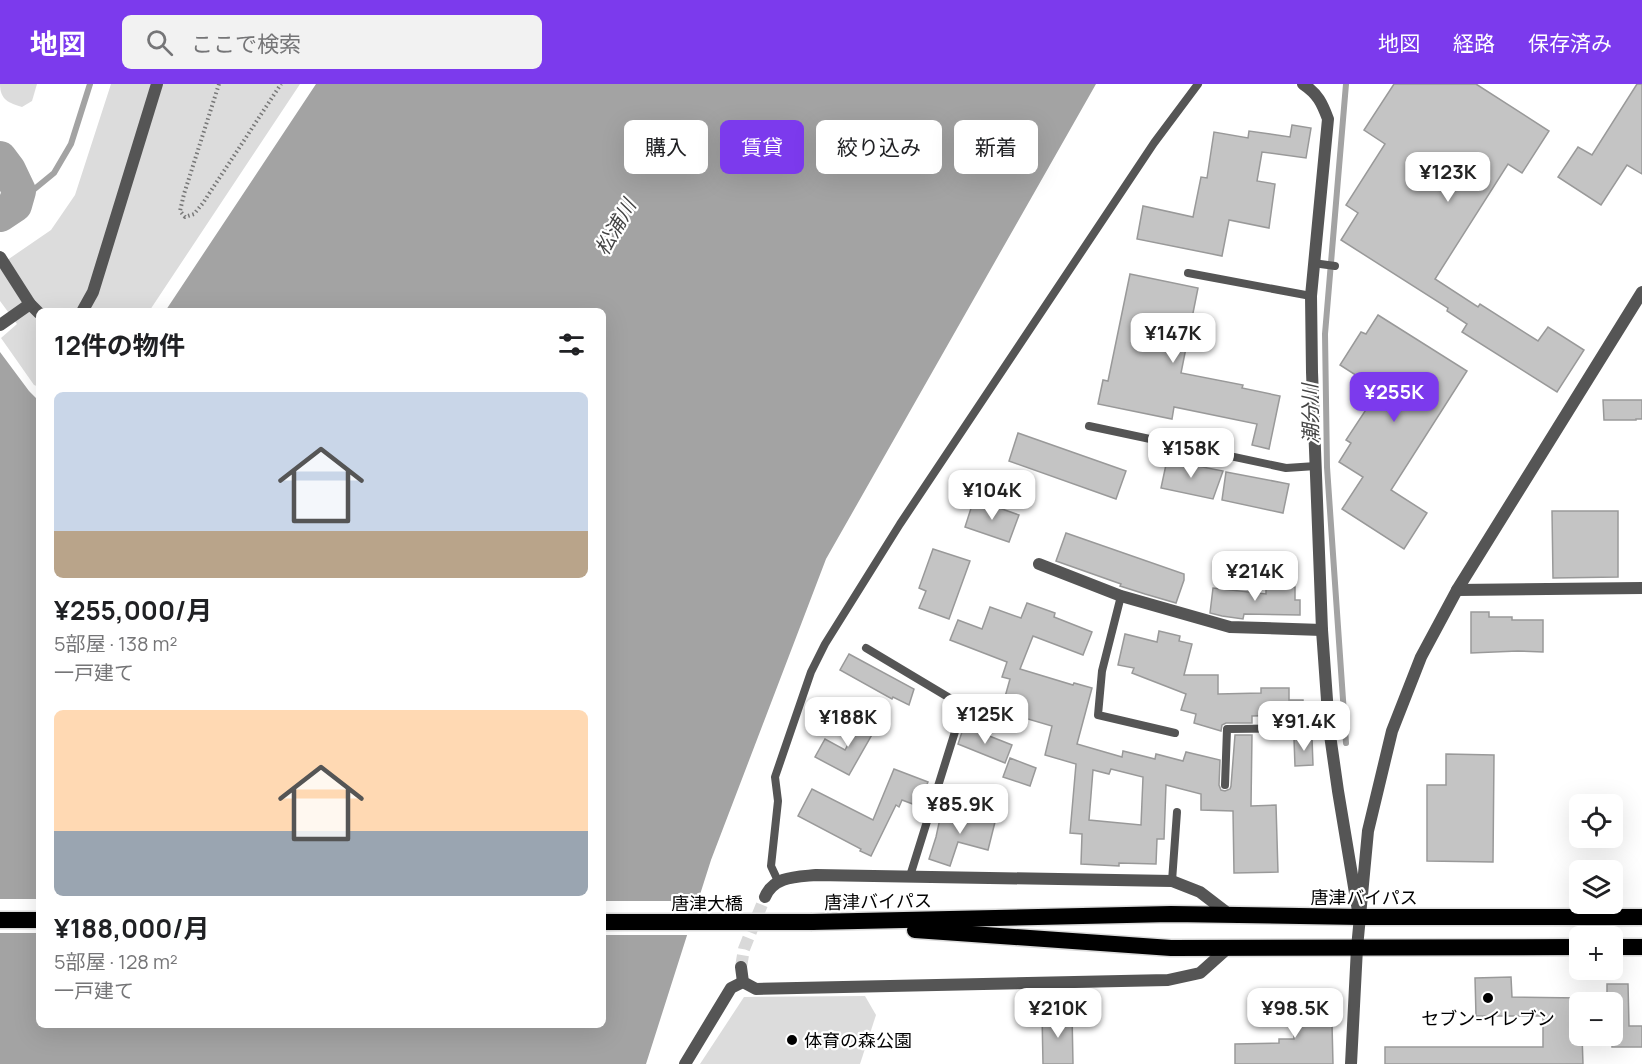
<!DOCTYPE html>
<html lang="ja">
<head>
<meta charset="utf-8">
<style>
	body { margin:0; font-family:Manrope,"Noto Sans JP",sans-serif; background:#f2f2f2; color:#202124; height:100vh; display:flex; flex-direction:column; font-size:22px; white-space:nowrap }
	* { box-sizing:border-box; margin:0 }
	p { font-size:20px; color:#757577 }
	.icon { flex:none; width:33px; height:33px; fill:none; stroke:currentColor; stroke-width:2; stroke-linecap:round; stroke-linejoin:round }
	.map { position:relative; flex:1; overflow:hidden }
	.side { position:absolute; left:36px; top:224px; width:570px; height:720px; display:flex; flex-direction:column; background:#fff; border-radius:9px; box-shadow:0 6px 24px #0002 }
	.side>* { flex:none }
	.hud { position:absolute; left:624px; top:36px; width:570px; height:54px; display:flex; gap:12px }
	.tools { position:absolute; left:1569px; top:710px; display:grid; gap:12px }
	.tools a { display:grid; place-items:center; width:54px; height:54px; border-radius:9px; background:#fff; box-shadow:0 6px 24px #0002; font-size:30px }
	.price { position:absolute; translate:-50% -51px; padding:0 14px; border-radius:12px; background:#fff; color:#222; font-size:20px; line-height:39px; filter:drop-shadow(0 2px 3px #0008) }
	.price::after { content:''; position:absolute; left:50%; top:36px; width:18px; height:14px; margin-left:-9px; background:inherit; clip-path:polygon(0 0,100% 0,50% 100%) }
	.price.on { background:#7c3aed; color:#fff }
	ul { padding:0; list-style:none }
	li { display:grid; align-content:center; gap:12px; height:318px; padding:0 18px }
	li span { display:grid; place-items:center; height:186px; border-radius:9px; color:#555 }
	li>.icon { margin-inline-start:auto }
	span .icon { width:108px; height:108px; fill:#fffc; stroke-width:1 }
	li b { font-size:26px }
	h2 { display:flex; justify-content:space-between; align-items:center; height:72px; padding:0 18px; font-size:26px }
	.pill { padding:0 21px; border-radius:9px; background:#fff; box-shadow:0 6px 24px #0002; font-size:21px; line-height:54px }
	.pill.on { background:#7c3aed; color:#fff }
	header { display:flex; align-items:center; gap:36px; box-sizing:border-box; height:84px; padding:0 30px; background:#7c3aed; color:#fff }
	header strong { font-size:28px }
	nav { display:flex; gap:33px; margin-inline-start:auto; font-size:21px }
	.search { width:420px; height:54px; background:#f2f2f2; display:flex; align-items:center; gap:15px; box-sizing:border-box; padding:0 21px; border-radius:9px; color:#757577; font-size:22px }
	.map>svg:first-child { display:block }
</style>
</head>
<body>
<header>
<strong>地図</strong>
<div class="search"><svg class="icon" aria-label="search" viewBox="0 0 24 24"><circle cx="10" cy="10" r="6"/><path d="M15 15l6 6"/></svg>ここで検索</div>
<nav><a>地図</a><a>経路</a><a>保存済み</a></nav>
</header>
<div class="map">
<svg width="1642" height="980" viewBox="0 0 1642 980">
	<rect width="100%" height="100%" fill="#fff"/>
	<g fill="#dcdcdc">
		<path d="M0,0h37l-5,17 -10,6c-13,-4 -22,-7 -22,-23z"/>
		<path d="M111,0h189l-150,226h-111v77l-5,-2 -33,-47 16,-14 -17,-23v-36l51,-35 24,-35z"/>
		<path d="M865,912l11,19 -16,49h-160l44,-67z"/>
	</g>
	<path fill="#a3a3a3" d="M316,0h780l-270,475 -115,301 -65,204h-646v-712l29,39 10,10v623h564v-714h-437z"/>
	<g fill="#fff">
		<rect x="0" y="815" width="39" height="34"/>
		<path d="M603,817h98l-11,34h-87z"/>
	</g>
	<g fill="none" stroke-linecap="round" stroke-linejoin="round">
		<g stroke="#a3a3a3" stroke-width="6">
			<path d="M15,121l39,-32 17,-29 19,-60"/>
			<path d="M1346,659l-19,-276 -2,-133 21,-250"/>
		</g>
		<path stroke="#a3a3a3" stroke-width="34" d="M0,74l9,12 10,21 -4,14 -15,10"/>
	</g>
	<g fill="#c4c4c4" stroke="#999" stroke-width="1.5" fill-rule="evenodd">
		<path d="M1394,0h82l73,47 -27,42 -14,-9 -73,115 43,28 2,-3 58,37 10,-14 36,23 -27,42 -95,-60 5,-8 -20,-13 1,-3 -107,-68 17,-27 -12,-8 39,-61 -21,-14z"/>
		<path d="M1637,0h5v90l-15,-9 -26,40 -43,-28 20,-30 14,8z"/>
		<path d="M1292,41l19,3 -5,30 -44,-6 -5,29 18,3 -6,44 -40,-8 -7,36 -85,-17 6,-33 50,11 8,-40 6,1 7,-46 34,6 1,-7 41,6z"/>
		<path d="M1130,190l68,14 -17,85 62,12 -1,3 38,8 -11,53 -17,-4 5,-21 -83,-17 -2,12 -74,-15 5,-24 5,1z"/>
		<path d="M1378,231l89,56 -76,119 36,23 -23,36 -62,-40 21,-32 -24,-15 12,-19 -5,-3 33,-50 -39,-25 21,-33 5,2z"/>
		<path d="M1603,316h39v19h-6v1h-32z"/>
		<path d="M1018,349l108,38 -10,28 -107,-38z"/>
		<path d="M1167,376l56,11 -10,28 -52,-11z"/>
		<path d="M1226,388l63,12 -6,29 -61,-13z"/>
		<path d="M974,415l45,16 -10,27 -44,-15z"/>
		<path d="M1552,427h66v66l-65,1z"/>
		<path d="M1066,449l118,41v6l-8,23 -31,-9 -25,-8 1,-2 -65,-23z"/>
		<path d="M933,465l37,12 -21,58 -30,-11 7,-17 -7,-3z"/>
		<path d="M1266,502l29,1v13h5v15l-56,-1 -1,5 -21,-3 -12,-3 3,-25 53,6z"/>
		<path d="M1027,519l28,10 -1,4 38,15 -9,23 -50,-19 -13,33 53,16 1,-2 18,5 -15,56 45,13 1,-6 32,8 1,-5 27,7 3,-9 34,8 -1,25 2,5 4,1 5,-2 1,-3 4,-51h17l-1,71 25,-1 2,67 -44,1 -1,-62 -32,-1v-16l-35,-9 -2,54h-7l-1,25 -37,-1v3l-38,-2 1,-30 -12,-1 6,-69 -31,-9 7,-29 -51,-15 9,-32 -8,-2 5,-15 -57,-22 8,-20 24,9 8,-22 31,11zM1111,685l32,8 -2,48 -52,-5 4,-50 16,4z"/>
		<path d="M1471,528h18v5h23v3h31v32l-25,-1 -47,2z"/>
		<path d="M1159,547l21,5 -1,5 13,3 -8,31h34v19l43,-1v-5h28v12h14v15l-51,1v7h-26l-4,2 -1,6 -27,-8 2,-9 -15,-4 5,-16 -54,-21 2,-5 -16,-3 7,-31 32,8z"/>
		<path d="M849,570l65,35 -5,16 -16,-8 -1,2 -52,-29z"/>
		<path d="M863,633l15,7 -29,51 -34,-18 10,-18 20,11z"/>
		<path d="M964,642l48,19 -7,18 -47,-19z"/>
		<path d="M1312,654l1,27 -18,1 -1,-27z"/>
		<path d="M1446,670l48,1 -1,107 -66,-1v-76h19z"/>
		<path d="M1010,674l26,10 -6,18 -27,-9z"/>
		<path d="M894,685l34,13 -10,24 -16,-6 -3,7 -3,-2 -25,51 -11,-5 1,-2 -63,-33 14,-27 61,31z"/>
		<path d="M942,725l23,4v1l30,8 -7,28 -30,-8 -8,24 -21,-7 7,-22z"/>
		<path d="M1511,893l1,20 68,1v37h2l1,29h-198v-17h158v-31h-67l-1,-38z"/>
		<path d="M1607,900h21l1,42h13v21h-30v-45h-5z"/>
		<path d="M1293,909h26l1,31h12l1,40h-98v-20l44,-1v-4h15z"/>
		<path d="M1072,929l1,51h-30l-1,-50z"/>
	</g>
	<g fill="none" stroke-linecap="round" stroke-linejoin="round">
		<path stroke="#d9d9d9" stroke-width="12" stroke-dasharray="12 6" stroke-linecap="butt" d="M741,883l3,-18 21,-52"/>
		<g stroke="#dbdbdb" stroke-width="19">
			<g id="trunk">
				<path d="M0,836h39"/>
				<path d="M812,838l359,-8 188,3h283"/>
				<path d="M915,846l256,18 409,-1"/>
				<path d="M1612,863h30"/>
			</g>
		</g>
		<path stroke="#777" stroke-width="4" stroke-dasharray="1.5 3" stroke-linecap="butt" d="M219,0l-35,110 -4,17 5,6 9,-3 9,-11 78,-119"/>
		<g stroke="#555" stroke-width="8">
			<path d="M1313,179l22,3"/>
			<path d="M1188,189l123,23"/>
			<path d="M1089,342l197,42 30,-2"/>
			<path d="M1121,512l-19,75 -4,44 77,18"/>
			<path d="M866,564l97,58 -53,170"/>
			<path d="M1225,701l2,-56 102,-1"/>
			<path d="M778,797l-7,-15 7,-65 -3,-24 36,-105 14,-28 75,-120 254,-381 44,-59"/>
			<path d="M1172,797l5,-69"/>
		</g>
		<path stroke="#555" stroke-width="12" d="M685,980l46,-76 12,-6"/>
		<g stroke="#555" stroke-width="12">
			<path d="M0,173l30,47 9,9"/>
			<path d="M83,226l10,-18 64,-208"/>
			<path d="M0,241l30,-21"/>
			<path d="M1039,480l82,32 109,31 92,3"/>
			<path d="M1457,506l185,-2"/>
			<path d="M765,813c9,-21 31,-20 51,-22l356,6 28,11 30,23"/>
			<path d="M741,883l2,15 13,7 412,-9 32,-7 28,-25"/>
		</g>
		<g stroke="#555" stroke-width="12">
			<path d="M1303,0c15,10 19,19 25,35l-17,177 1,76 10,258 7,98 9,63 21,126"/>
			<path d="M1351,980l6,-116 11,-117 24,-100 29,-74 36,-67 185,-298"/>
		</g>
		<use href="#trunk" stroke="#000" stroke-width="16"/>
		<g stroke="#dbdbdb" stroke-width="19" stroke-linecap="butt">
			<path id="trunk-bridge" d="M603,838h209"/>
		</g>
		<use href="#trunk-bridge" stroke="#000" stroke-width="16"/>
	</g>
	<g fill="#000" stroke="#fff" stroke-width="2">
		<circle cx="1488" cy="914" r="6"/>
		<circle cx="792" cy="956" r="6"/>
	</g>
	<g text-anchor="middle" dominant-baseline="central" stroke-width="4.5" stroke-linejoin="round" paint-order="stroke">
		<g font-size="18" fill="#000" stroke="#fff">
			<text x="1364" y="813">唐津バイパス</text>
			<text transform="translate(878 817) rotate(-1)">唐津バイパス</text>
			<text x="707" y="819">唐津大橋</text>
		</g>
		<g font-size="18" fill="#000" stroke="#fff">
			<text x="1488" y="934">セブン-イレブン</text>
			<text x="804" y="956" text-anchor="start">体育の森公園</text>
		</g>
		<g font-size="20" font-style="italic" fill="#444" stroke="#fff">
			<text transform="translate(615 143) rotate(-60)">松浦川</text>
			<text transform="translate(1310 330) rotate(-91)">潮分川</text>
		</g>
	</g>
</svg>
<div class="tools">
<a><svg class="icon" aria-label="locate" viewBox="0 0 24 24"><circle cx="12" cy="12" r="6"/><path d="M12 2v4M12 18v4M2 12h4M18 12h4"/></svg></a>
<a><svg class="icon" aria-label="layers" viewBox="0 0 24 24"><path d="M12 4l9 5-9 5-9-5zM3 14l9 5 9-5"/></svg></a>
<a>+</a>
<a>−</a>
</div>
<b class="price" style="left:1448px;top:119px">¥123K</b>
<b class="price" style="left:1173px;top:280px">¥147K</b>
<b class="price on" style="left:1394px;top:339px">¥255K</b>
<b class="price" style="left:1191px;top:395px">¥158K</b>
<b class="price" style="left:992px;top:437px">¥104K</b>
<b class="price" style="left:1255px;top:518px">¥214K</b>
<b class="price" style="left:985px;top:661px">¥125K</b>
<b class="price" style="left:848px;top:664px">¥188K</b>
<b class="price" style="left:1304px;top:668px">¥91.4K</b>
<b class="price" style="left:960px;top:751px">¥85.9K</b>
<b class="price" style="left:1058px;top:955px">¥210K</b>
<b class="price" style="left:1295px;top:955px">¥98.5K</b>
<div class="hud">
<a class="pill">購入</a>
<a class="pill on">賃貸</a>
<a class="pill">絞り込み</a>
<a class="pill">新着</a>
</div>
<section class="side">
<h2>12件の物件<svg class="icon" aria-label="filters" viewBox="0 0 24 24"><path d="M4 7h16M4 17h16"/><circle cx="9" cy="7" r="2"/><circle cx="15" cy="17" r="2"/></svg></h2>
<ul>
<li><span style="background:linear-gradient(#c9d6e8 75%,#b9a48a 0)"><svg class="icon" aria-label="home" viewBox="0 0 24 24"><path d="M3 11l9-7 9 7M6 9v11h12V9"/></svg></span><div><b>¥255,000/月</b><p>5部屋 · 138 m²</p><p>一戸建て</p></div></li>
<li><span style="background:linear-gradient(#ffd9b3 65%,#9aa5b1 0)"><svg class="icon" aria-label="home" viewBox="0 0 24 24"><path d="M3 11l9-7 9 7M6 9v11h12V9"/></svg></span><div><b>¥188,000/月</b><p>5部屋 · 128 m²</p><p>一戸建て</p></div></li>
</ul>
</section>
</div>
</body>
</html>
